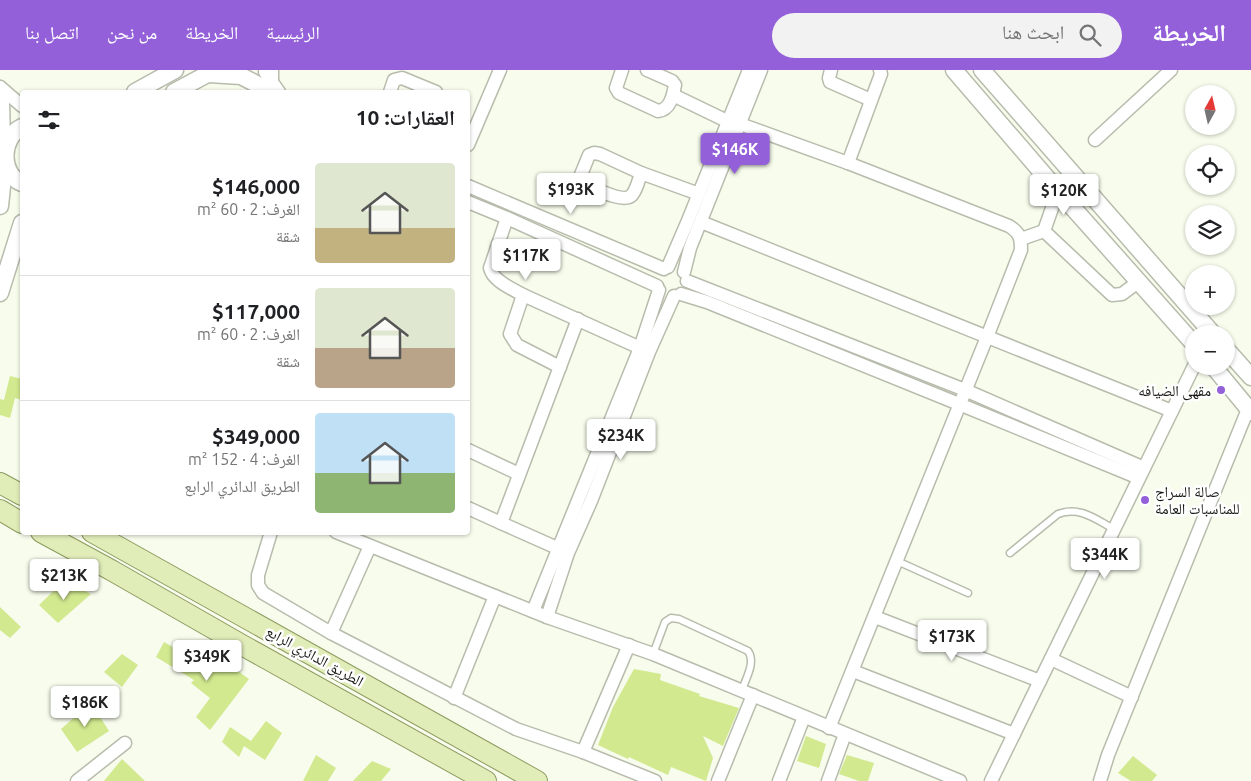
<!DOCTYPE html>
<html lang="ar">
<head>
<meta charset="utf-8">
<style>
	body { margin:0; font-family:Ubuntu,"Noto Naskh Arabic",sans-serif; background:#f2f2f2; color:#202124; direction:rtl; height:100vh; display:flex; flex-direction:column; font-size:19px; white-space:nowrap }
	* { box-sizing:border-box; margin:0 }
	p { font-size:16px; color:#757577 }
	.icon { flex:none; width:28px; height:28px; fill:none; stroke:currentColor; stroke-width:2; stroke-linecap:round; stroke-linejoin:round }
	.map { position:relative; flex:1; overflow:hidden; direction:ltr }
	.details { position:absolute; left:20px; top:20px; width:450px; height:445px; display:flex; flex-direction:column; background:#fff; border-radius:5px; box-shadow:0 1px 4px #0004; direction:rtl }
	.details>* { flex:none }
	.needle { width:32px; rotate:8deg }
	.buttons { position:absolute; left:1185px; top:15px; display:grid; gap:10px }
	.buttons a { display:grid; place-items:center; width:50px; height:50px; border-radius:50%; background:#fff; box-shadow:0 1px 4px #0004; font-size:25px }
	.price { position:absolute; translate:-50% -42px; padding:0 11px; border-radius:5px; background:#fff; color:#222; font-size:16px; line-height:32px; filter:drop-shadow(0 1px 2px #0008) }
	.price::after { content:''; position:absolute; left:50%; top:30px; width:15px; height:11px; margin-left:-8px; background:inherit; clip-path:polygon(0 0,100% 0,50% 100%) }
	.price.on { background:#9360d9; color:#fff }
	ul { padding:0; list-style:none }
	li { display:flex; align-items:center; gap:15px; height:125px; padding:0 15px }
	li+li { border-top:1px solid #e0e0e0 }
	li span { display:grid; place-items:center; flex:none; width:140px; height:100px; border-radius:5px; color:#555 }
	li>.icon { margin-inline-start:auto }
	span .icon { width:60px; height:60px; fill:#fffc; stroke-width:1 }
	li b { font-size:21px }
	h2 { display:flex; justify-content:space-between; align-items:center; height:60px; padding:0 15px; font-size:21px }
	header { display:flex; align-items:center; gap:30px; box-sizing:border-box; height:70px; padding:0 25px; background:#9360d9; color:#fff }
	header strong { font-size:24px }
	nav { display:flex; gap:28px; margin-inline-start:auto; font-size:18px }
	.search { width:350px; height:45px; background:#f2f2f2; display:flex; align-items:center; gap:12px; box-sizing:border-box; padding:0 18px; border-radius:28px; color:#757577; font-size:19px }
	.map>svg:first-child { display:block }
</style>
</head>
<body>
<header>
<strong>الخريطة</strong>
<div class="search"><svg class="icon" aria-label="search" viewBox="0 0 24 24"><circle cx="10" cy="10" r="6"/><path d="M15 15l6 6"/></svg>ابحث هنا</div>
<nav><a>الرئيسية</a><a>الخريطة</a><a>من نحن</a><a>اتصل بنا</a></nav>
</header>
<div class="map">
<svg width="1251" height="711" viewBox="0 0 1251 711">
	<rect width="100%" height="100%" fill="#f7fcec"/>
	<g fill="#d2e98f">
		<path d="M10,306l12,3v21l-7,-2 -5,20 -10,-3v-16l4,1z"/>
		<path d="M64,511l27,13 -33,29 -19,-18z"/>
		<path d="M0,537l21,20 -11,11 -10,-8z"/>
		<path d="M164,572l40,24 6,-9 21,12 1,-2 17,12 -39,51 -14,-13 14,-19 -19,-15 3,-3 -38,-23z"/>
		<path d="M122,584l16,11 -16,22 -18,-15z"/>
		<path d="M634,599l27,5 -1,6 40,14 -1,2 40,12 -16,38 -20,-10 10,22 -7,23 -35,-14 -3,8 -39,-18 -1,2 -30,-14 15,-38z"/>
		<path d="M91,633l18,28 -32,21 -16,-23z"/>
		<path d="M266,651l16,12 -17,27 -21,-14 -5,11 -17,-15 8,-15 21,14z"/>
		<path d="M806,666l20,8 -7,24 -22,-7z"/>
		<path d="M316,685l20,13 -8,13h-25z"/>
		<path d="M847,685l27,8 -6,18h-9l-20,-7z"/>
		<path d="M1133,686l24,19 -5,6h-21l-13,-8z"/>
		<path d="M122,689l23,22h-41z"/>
		<path d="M372,691l19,8 -10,12h-28z"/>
	</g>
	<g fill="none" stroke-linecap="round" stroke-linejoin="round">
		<g stroke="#b7bcad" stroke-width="9">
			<g id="service">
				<path d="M1010,483l48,-39c22,-8 37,5 56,15"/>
				<path d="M897,491l71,32"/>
				<path d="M653,584l12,-32 6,-4 8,1 69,32c8,11 -2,27 -6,39"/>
			</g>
		</g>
		<g stroke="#b7bcad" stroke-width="15">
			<g id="minor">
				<path d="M622,0l-6,18 3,5 39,18c12,-1 15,-15 17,-26l-3,-4 -25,-11"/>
				<path d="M831,0l-2,8 1,4 41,18"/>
				<path d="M265,2l14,20"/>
				<path d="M0,17l3,13 1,43"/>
				<path d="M0,17l22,19"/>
				<path d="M390,22l4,-12 8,-2 34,14"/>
				<path d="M673,25l56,27"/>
				<path d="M740,54l108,39 161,63c11,7 12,12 12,24l-34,87 -158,391"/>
				<path d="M1095,70l76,-70"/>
				<path d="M468,75l32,-75"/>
				<path d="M848,93l33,-89 -1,-4"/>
				<path d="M641,103c-2,6 -4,16 -9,22 -8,9 -38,-7 -48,-11l-3,-3 -1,-4 9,-22 5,-2 6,1 41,19 58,21"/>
				<path d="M468,116l196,83"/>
				<path d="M468,132l39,16 150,68"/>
				<path d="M507,148l-17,50c3,13 21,20 33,27"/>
				<path d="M701,152l471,189"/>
				<path d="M1044,161l68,64 10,-1 16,-12"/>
				<path d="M1044,161l14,-40"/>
				<path d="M1021,169l23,-8"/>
				<path d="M668,197l19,-44 62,-153"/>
				<path d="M684,202l6,-24 71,-178"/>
				<path d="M687,211l278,109 179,78"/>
				<path d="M681,224l26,8 252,102 180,74"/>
				<path d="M560,297l-43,-22 -7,-11 13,-39 124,56"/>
				<path d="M468,380l51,24"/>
				<path d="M468,438l33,15"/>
				<path d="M271,462l-13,43v10l5,8 68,40 185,96 67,23 72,29"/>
				<path d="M336,462l211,85 106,37 307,127"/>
				<path d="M564,481l-63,-28 77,-204"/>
				<path d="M533,541l107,-263 19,-58"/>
				<path d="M547,547l21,-64 23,-52 58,-149 25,-56"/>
				<path d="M875,547l165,64"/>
				<path d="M331,563l39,-87"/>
				<path d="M1051,589l81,38"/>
				<path d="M853,601l161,63"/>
				<path d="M454,628l41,-102"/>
				<path d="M583,682l46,-107"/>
				<path d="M77,711l48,-38"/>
				<path d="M718,711l35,-86"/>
				<path d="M779,711l25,-64"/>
				<path d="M828,711l17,-47"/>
				<path d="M991,711l203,-415"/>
				<path d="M1100,711l8,-26 140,-346"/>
			</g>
		</g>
		<g stroke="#b7bcad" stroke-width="19">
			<g id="tertiary">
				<path d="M270,0v10"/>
				<path d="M954,0l104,121 136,153"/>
				<path d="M982,0l231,264"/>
				<path d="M209,4l32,2 23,12"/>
				<path d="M135,22l40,-22"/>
				<path d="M174,22l41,-22"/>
				<path d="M22,57c-22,11 -22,48 0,56"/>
				<path d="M0,136l4,-39"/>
				<path d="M0,223l22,-70"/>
				<path d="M1226,279l25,28"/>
				<path d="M1213,296l38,46"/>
			</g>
		</g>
		<g stroke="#8c9b60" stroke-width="22">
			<g id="primary">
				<path d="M0,413l22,12"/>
				<path d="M0,440l22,13"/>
				<path d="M41,462l70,38 131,75 244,136"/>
				<path d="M92,462l445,249"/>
			</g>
		</g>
		<use href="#service" stroke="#fff" stroke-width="6"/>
		<use href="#minor" stroke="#fff" stroke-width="12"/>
		<use href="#tertiary" stroke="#fff" stroke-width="16"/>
		<use href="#primary" stroke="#e0edb9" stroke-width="20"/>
	</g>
	<g fill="#9360d9" stroke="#fff" stroke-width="2">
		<circle cx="1221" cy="320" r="5"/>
		<circle cx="1145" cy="430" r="5"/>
	</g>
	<g text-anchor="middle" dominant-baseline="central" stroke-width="5" stroke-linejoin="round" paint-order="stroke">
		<g font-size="15" fill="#161813" stroke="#fff" text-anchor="end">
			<text x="1211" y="320">مقهى الضيافه</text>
			<text x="1155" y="421" text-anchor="start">صالة السراج<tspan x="1155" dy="17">للمناسبات العامة</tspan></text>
		</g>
		<g font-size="15" fill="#161813" stroke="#fff">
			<text transform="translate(315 586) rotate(29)">الطريق الدائري الرابع</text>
		</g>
	</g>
</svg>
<div class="buttons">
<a><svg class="needle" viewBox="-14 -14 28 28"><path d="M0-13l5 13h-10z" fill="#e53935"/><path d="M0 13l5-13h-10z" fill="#757577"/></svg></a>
<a><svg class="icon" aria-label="locate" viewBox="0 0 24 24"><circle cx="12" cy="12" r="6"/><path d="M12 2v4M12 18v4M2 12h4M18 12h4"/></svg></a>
<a><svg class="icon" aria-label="layers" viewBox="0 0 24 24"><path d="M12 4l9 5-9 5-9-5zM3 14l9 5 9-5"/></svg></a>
<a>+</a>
<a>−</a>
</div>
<b class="price on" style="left:735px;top:105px">$146K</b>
<b class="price" style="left:571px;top:145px">$193K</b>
<b class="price" style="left:1064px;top:146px">$120K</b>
<b class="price" style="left:526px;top:211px">$117K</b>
<b class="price" style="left:621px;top:391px">$234K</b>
<b class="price" style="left:1105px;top:510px">$344K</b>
<b class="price" style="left:64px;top:531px">$213K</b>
<b class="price" style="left:952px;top:592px">$173K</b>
<b class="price" style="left:207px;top:612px">$349K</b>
<b class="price" style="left:85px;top:658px">$186K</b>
<section class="details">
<h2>العقارات: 10<svg class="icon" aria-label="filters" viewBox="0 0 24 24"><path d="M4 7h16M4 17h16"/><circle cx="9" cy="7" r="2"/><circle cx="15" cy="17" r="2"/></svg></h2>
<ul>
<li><span style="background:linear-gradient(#dfe7d0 65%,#c2b280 0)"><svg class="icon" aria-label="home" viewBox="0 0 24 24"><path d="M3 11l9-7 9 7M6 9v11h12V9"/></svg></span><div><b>$146,000</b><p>الغرف: 2 · 60 m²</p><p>شقة</p></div></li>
<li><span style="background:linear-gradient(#dfe7d0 60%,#b9a48a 0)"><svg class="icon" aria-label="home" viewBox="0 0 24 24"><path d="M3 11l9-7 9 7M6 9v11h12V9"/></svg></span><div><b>$117,000</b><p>الغرف: 2 · 60 m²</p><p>شقة</p></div></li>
<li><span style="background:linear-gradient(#bfe0f5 60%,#8fb573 0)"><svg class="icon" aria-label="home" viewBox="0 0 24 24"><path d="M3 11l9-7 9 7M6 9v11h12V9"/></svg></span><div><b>$349,000</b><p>الغرف: 4 · 152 m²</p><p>الطريق الدائري الرابع</p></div></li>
</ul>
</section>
</div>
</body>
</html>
